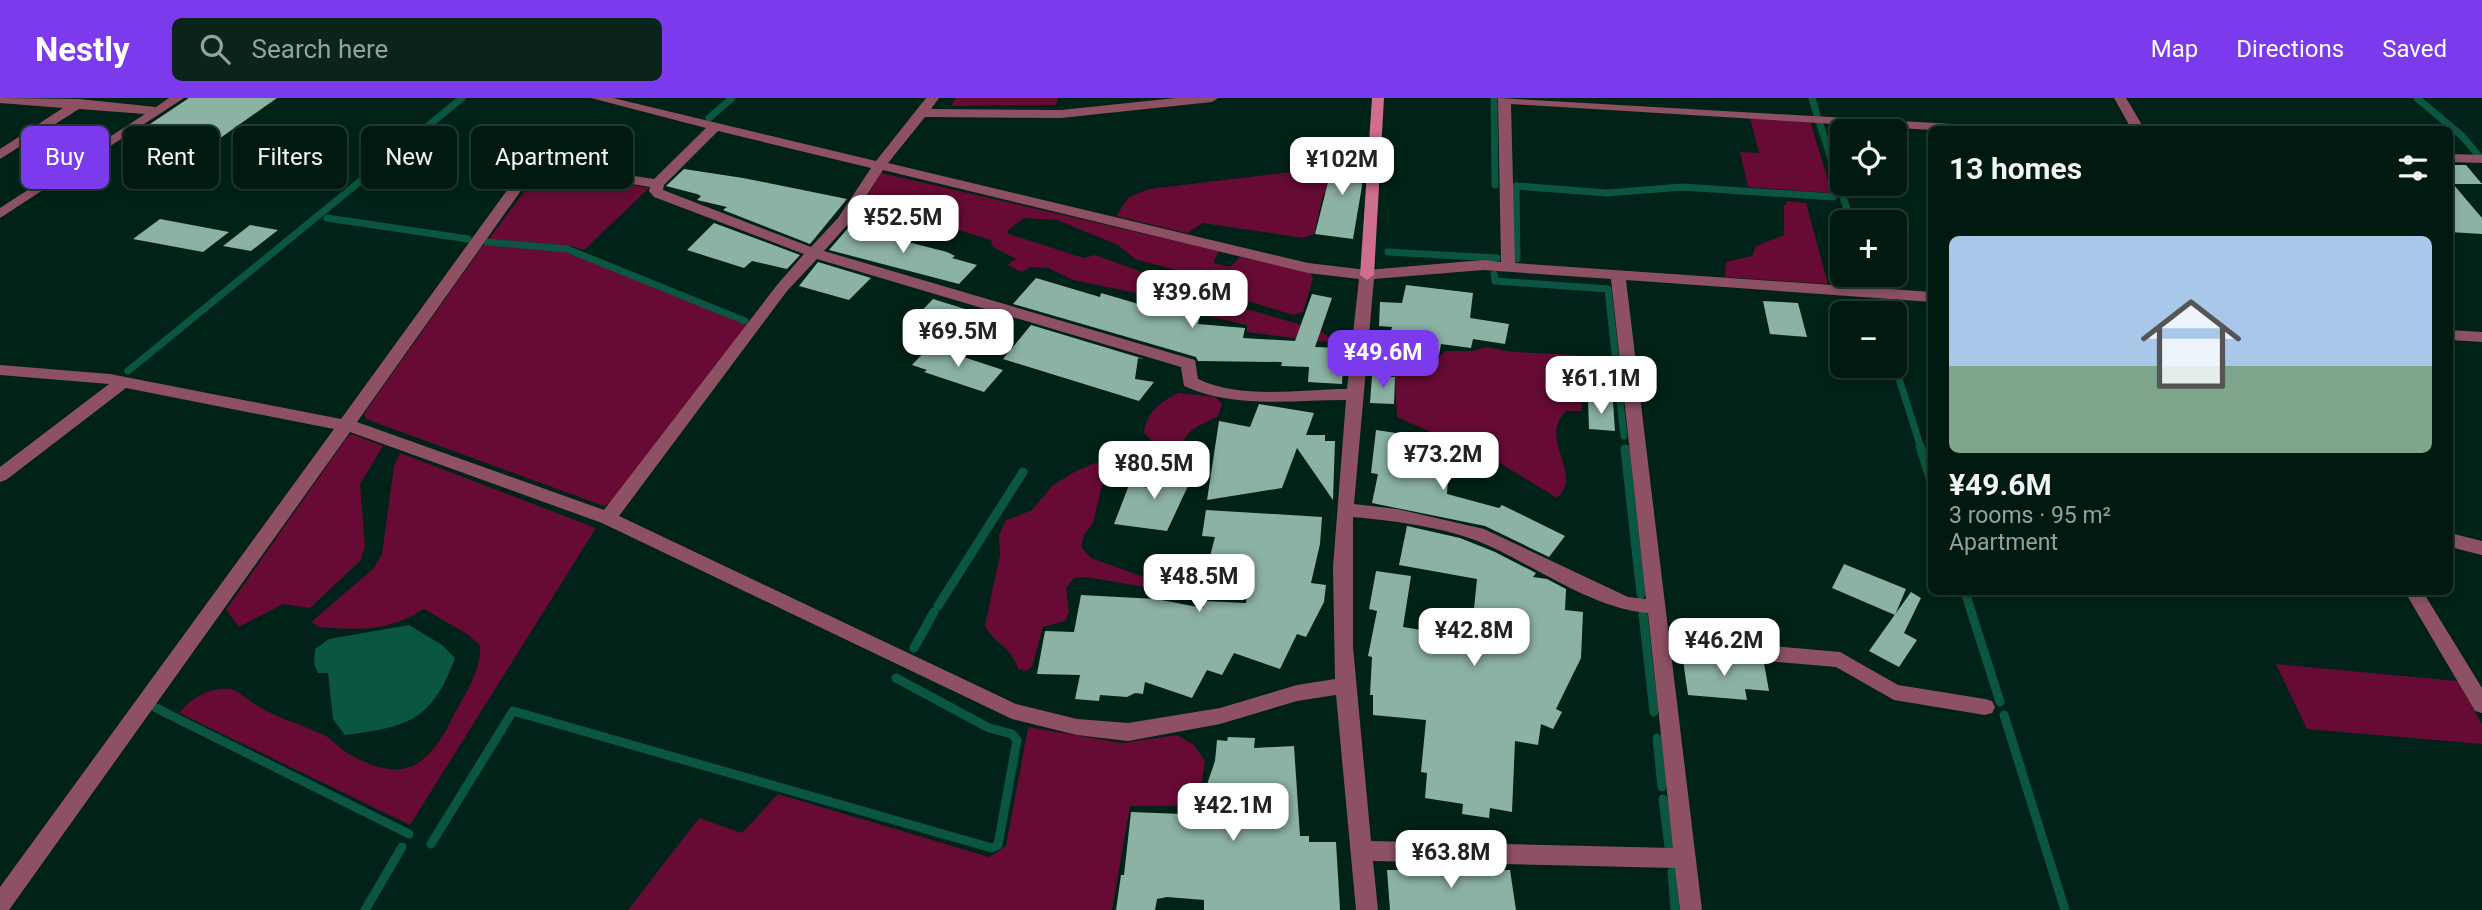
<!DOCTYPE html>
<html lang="en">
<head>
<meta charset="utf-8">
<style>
	body { margin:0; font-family:Roboto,sans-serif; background:#0a231b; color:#f1f3f6; height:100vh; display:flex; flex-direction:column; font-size:26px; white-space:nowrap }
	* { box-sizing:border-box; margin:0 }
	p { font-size:23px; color:#95a19f }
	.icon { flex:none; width:38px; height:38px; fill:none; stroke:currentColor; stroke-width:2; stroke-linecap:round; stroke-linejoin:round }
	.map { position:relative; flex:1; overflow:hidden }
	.side { position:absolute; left:1928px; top:28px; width:525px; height:469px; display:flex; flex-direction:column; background:#001a12; border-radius:10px; box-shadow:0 4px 10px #0003,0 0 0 2px #223832 }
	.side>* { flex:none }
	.banner { position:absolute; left:21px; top:28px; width:665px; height:63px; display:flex; gap:14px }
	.controls { position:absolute; left:1830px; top:21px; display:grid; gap:14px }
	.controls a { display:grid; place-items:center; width:77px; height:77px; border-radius:10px; background:#001a12; box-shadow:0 4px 10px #0003,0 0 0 2px #223832; font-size:35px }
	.price { position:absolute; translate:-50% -60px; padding:0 16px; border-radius:14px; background:#fff; color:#222; font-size:23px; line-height:46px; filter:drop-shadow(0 2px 4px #0008) }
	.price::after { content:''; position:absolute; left:50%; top:42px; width:21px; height:16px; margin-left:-10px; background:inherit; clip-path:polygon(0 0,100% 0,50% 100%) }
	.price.selected { background:#7c3aed; color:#fff }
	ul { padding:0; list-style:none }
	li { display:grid; align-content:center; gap:14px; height:371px; padding:0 21px }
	li span { display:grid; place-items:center; height:217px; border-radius:10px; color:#555 }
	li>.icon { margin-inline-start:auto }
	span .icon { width:126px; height:126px; fill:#fffc; stroke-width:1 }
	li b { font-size:30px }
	h2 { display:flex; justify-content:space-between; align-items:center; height:84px; padding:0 21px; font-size:30px }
	.pill { padding:0 24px; border-radius:10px; background:#001a12; box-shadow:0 4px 10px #0003,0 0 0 2px #223832; font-size:24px; line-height:63px }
	.pill.selected { background:#7c3aed; color:#fff }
	header { display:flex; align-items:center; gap:42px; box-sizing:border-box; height:98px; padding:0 35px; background:#7c3aed; color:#fff }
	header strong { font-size:33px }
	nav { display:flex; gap:38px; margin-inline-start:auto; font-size:24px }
	.search { width:490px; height:63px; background:#0a231b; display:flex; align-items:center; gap:18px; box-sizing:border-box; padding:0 24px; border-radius:10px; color:#95a19f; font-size:26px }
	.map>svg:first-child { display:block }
</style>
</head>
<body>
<header>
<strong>Nestly</strong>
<div class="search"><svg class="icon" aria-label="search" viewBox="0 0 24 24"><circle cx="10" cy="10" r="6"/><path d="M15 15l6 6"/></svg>Search here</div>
<nav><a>Map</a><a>Directions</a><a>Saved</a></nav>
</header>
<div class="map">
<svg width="2482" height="812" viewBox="0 0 2482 812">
	<rect width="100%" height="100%" fill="#002218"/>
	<g fill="#670b34">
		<path d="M956,0h102l-2,7 -105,1z"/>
		<path d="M1750,20l60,3 22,72 -84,-6 -8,-35 19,1z"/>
		<path d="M1325,70l27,7 -29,20 -9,39 -11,4 -100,-15 -16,10 -71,-17 13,-19 20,-8z"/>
		<path d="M541,71l108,19 -65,62 -13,-4 -82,-7z"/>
		<path d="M881,75l338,78 -6,12 17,4 10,-10 71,16 2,5 -10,34 -10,3 -80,-25 -27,-17 -51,-14 -17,-14 -61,-25 -33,-2 -17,13 2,3 75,24 11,-3 135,49 89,26 15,10v3l-87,-11v-7l-40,-9 -56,-20 -78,-16 -25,-12 -18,-1 -8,5 -15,-7 9,-6 -23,-12 -2,-7 -46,-14 -10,7 -72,-16 -6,-4z"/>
		<path d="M1787,103l19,2 22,81 -103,-7 1,-15 26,-6 4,-10 28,-11v-29z"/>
		<path d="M484,146l81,7 182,74 -135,177 -8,4 -238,-87 -2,-5z"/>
		<path d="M1486,249l27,5 63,3 6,56h-16c-29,29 19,62 -9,87l-57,-35 -103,-46 -3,-53 9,-6 36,-1 6,-6h27z"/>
		<path d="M1179,295l36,4 7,6 -4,13c-18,11 -34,11 -36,35l-5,4 -12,-2 -21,-20c2,-21 17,-32 35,-40z"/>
		<path d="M352,336l31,12 -23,38 5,63 -5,14 -50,47 -27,-4 -44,23 -13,-17 122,-174z"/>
		<path d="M400,355l196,75 -186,297 -231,-112c12,-15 31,-26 51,-24 8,1 16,10 23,14 22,15 49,21 73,33 8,5 13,12 21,17 53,30 78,19 105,-34 11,-22 30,-49 28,-74l-13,-11 -43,-25c-37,23 -63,21 -105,18l-8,-5 62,-53 9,-15 12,-88z"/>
		<path d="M1127,363l12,11 -23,4 -14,9 -9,38 -9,12 -3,12 10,11 64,23 -4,7 -65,-11 -12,1 -8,10 3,24 -4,9 -22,6 -11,40 -5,4 -9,-2c-6,-23 -26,-26 -33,-44l15,-70 -1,-20 7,-15 26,-10 21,-25 23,-14 19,-8z"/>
		<path d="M2276,566l181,17 25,43v20l-175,-15z"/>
		<path d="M1028,629l94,16 55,-8 17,10 11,16 -7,45h-68l-18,104h-484l71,-92 43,15 36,-39 211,63 17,-11z"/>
	</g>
	<path fill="#0b5642" d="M409,527l33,20 13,13c-23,62 -46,69 -110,77l-12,-16 -5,-46h-10l-4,-9 1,-15 14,-10z"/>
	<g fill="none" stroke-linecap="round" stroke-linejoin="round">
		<g stroke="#0b5642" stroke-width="7">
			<path d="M1494,0l1,87"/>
			<path d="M1812,0l5,17"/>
			<path d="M2417,0l45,38 18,21"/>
			<path d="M709,20l23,-20"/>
			<path d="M1820,26l31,98"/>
			<path d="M327,120l141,21"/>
			<path d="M487,144l80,7 178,72"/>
			<path d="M1388,154l109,6"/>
			<path d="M1517,161l-1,-73 91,7 75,-6 151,10"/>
			<path d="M1494,176l1,7 113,8 7,64"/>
			<path d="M1867,177l4,12"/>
			<path d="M1875,204l4,11"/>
			<path d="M1615,261l9,77"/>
			<path d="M1895,268l26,82"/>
			<path d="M128,273l334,-273"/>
		</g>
		<g stroke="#0b5642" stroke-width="9">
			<path d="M1920,348l12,38"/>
			<path d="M1625,351l16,145"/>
			<path d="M1965,494l35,110"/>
			<path d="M938,508l85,-134"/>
			<path d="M1643,516l11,98"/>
			<path d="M914,550l20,-36"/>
			<path d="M156,610l253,126"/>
			<path d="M2004,617l61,195"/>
			<path d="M1657,640l5,49"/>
			<path d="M1663,701l6,48"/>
			<path d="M431,746l82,-133 479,137 6,-3 19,-105 -5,-6 -23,-6 -93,-50"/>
			<path d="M1672,774l3,38"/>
			<path d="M365,812l37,-63"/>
		</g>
	</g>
	<g fill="#8cb2a3">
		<path d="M189,0h88l-61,43 -72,-13z"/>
		<path d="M1336,53l23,2 3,33 -9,53 -38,-5z"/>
		<path d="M2450,67h16l16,19h-29l29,34v16l-32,-2z"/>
		<path d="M684,71l59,9 104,21 -37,45 -87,-34 4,-3 -30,-7 4,-4 -4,-2 -31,-8z"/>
		<path d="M160,121l69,13 -26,20 -70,-13z"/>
		<path d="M714,125l86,32 -13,14 -35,-8 -8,7 -57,-18z"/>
		<path d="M250,127l28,5 -27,21 -28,-5z"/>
		<path d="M849,129l98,25 8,4 -3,2 25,7 -18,19 -130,-34z"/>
		<path d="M818,164l53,16 -22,22 -50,-14z"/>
		<path d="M1036,180l64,19 1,-4 75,22 4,-5 20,6 -2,8 47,4 -2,10 52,3 17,-47 20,4 -17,49 29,1 -2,36 -34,-2 1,-15 -28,-1 1,-4 -84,-1 -2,-4 -183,-53z"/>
		<path d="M1406,187l67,8 -3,25 39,6 -4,20 -32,-5 -2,9 -30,-4 -2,11 -52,-7 5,-21 -13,-1 1,-24 22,1z"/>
		<path d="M933,201l48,15 -23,24 -23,-7 4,-5 -25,-7z"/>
		<path d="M1763,203l35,2 9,34 -37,-3z"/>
		<path d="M1031,227l113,34 -6,-1 -3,21 19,3 -15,19 -136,-42z"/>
		<path d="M930,248l73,24 -19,22 -60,-20 3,-2 -15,-5z"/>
		<path d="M1372,278l23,1 -1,27 -24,-1z"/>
		<path d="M1588,302l25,2 2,29 -26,-2z"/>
		<path d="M1259,306l55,9 -8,22h19v6h10l-2,59 -36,-52 -15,40 -75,12 12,-79 31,6z"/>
		<path d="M1376,332l54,8 -1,11 13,2 -1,7 8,1 -2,35 52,14 3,-3 63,31 -16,21 -64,-31 -113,-23 6,-29 -7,-1z"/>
		<path d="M1156,370l38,5 -27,58 -53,-7 15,-39 20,3z"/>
		<path d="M1206,412l116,7 -2,27 -9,39 15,2 -2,17 -18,35 -9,-3 -17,35 -46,-16 -12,22 -15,-5 -15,28 -47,-16 -2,12 -8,-1 -8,4 -27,-2 -1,6 -24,-2 5,-24 -43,-1 8,-43 29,1 7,-37 75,4 47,9 2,-7 41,2 2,-14 -38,-9 4,-16h-6l7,-27 -13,-1z"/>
		<path d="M1407,428l53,12 35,14 41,21 -3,4 14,2 19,10 -1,21 18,2 -2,46 -25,51 6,3 -9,17 -12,-5 -3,21 -23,-4 -3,71 -22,-4 -1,10 -27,-4 1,-10 -38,-6 2,-25 -6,-1 5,-52 -53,-5v-20h-3l2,-38 -4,-1 9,-45 -8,-2 7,-38 35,5 -8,51 68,11 6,-59 -78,-14z"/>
		<path d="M1844,466l62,25 -11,26 -63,-27z"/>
		<path d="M1911,494l10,6 -17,35 13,7 -18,27 -30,-16z"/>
		<path d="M1708,561l56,4 5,28 -24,-2 2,11 -59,-5 -5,-35 26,2z"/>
		<path d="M1228,639l27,1 -1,10 40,-2 6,90h9v6h27l4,68h-136v-10l-37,-3 -10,2 -2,11h-39l5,-35h3l7,-63 51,2v-4l16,1 17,-50 2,-21 10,1z"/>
		<path d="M1387,772h123l6,40h-126z"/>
	</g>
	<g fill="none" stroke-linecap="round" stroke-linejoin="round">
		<g fill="#8e5163" fill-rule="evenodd">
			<path d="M0,0l79,1 77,8 13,-9h15l-184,120v-10l145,-94 -66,-5 -79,50v-10l63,-41 -63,-5z"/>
			<path d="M591,0h22l263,63 50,-63h13l-8,11 130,1 115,-12h42l-6,4 -151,16 -136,-1 -37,46 420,100 59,7 116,-10 18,2 -3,-164 507,29 1,3h-74l-421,-26 4,159 417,29v10l-306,-22 43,357 171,15 58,33 87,14 7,2 3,6 -3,6 -7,2 -91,-15 -58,-33 -165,-14 31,257h-22l-5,-42 -302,-7 5,49h-22l-20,-215 -39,6 -77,23 -92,17 -51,-6 -65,-16 -410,-196 -252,-91 -341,478h-9v-23l334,-458 -208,-41 -120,92 -6,2v-15l109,-83 -109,-9v-10l110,9 231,45 188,-259 125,19 52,-51zM718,33l153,37 -33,50 -27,29 -148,-57 1,-5zM537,70l113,19 -1,4 5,6 150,57 -27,31 -173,225 -247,-88zM883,72l425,103 51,6 -12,110c-46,0 -106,11 -149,-10l-3,-19 -371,-109 24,-27zM817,161l364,108 3,19c50,23 109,14 162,14l-13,167 2,112 -38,6 -77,23 -92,15 -51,-4 -61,-15 -397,-188 168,-225zM1483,172l128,9 35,320 -18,-2 -144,-68 -87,-20 -43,-5 20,-225zM1353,419c40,4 84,9 122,23 56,22 113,68 173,73l25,235 -302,-7 -18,-194z"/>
			<path d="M2114,0h12l19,32h-13z"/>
			<path d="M2450,56l32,1v8l-32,-1z"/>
			<path d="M2450,232l32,2v10l-32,-2z"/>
			<path d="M2450,435l32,8v14l-32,-8z"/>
			<path d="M2405,494h18l59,96v25l-7,-2z"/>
		</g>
		<path fill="#d06e8d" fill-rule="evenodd" d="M1372,0h12l-10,177 -7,5 -7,-5z"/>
	</g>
</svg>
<div class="controls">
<a><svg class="icon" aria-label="locate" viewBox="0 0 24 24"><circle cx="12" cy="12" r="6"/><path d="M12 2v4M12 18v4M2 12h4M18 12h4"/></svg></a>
<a>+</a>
<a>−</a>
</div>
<b class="price" style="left:1342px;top:99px">¥102M</b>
<b class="price" style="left:903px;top:157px">¥52.5M</b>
<b class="price" style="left:1192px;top:232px">¥39.6M</b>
<b class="price" style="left:958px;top:271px">¥69.5M</b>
<b class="price selected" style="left:1383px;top:292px">¥49.6M</b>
<b class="price" style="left:1601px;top:318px">¥61.1M</b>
<b class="price" style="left:1443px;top:394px">¥73.2M</b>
<b class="price" style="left:1154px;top:403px">¥80.5M</b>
<b class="price" style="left:1199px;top:516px">¥48.5M</b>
<b class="price" style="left:1474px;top:570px">¥42.8M</b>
<b class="price" style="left:1724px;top:580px">¥46.2M</b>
<b class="price" style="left:1233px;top:745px">¥42.1M</b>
<b class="price" style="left:1451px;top:792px">¥63.8M</b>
<div class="banner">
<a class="pill selected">Buy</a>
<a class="pill">Rent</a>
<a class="pill">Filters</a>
<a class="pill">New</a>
<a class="pill">Apartment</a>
</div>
<section class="side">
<h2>13 homes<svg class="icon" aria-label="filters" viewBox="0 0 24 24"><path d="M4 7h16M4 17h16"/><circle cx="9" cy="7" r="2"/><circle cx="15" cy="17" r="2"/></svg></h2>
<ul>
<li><span style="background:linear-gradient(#a9c7e8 60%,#7fa58c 0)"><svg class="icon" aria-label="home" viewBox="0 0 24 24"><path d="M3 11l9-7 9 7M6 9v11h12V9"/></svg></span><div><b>¥49.6M</b><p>3 rooms · 95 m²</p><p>Apartment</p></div></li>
</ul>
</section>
</div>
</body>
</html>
